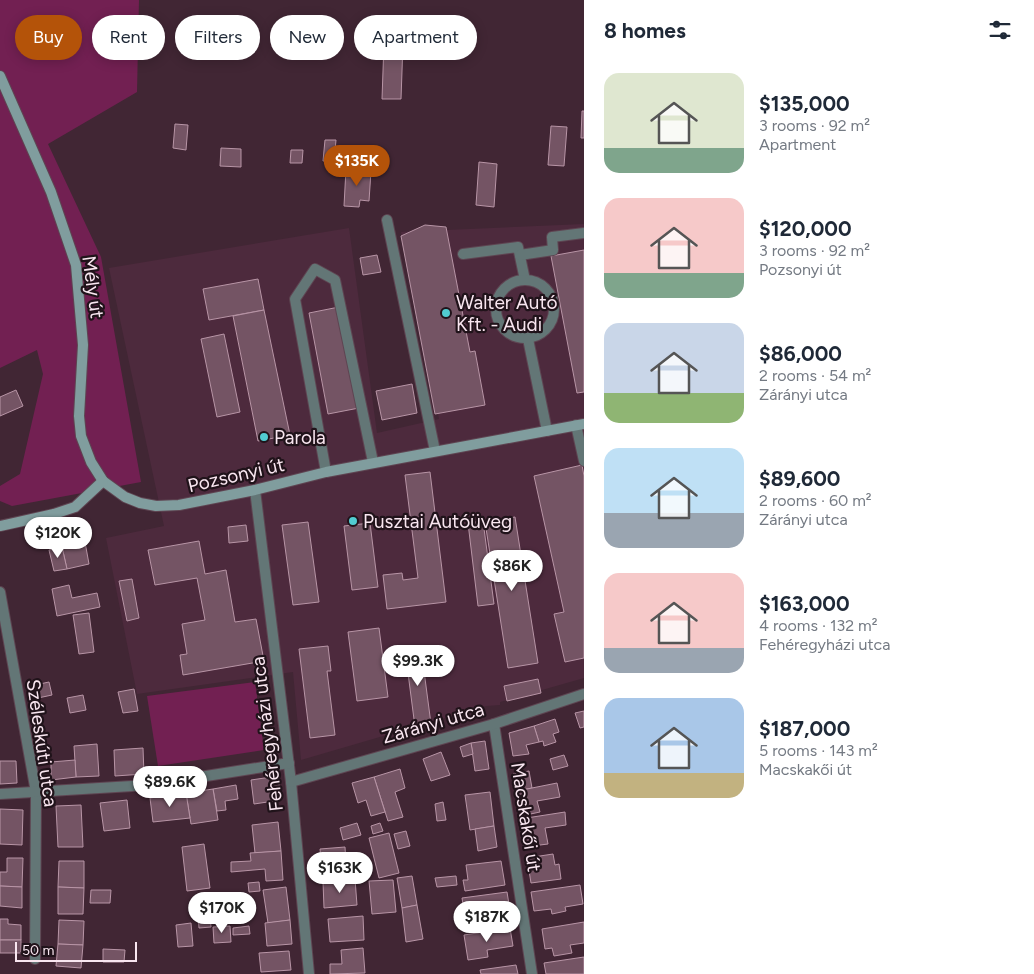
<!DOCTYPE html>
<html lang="en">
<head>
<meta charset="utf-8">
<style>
	body { margin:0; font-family:Figtree,sans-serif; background:#f2f2f3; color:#1f2937; height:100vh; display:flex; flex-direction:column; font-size:19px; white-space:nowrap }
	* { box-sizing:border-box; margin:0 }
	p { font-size:16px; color:#747a83 }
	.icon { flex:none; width:28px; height:28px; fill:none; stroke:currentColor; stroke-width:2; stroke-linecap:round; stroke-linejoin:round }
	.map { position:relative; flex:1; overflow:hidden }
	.details { display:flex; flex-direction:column; background:#fff; width:450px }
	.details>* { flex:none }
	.banner { position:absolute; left:15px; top:15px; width:475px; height:45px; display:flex; gap:10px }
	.scale { position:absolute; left:15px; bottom:12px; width:122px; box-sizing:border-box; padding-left:5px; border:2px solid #f9e6f0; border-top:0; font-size:14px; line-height:18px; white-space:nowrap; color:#f9e6f0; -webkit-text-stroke:4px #20131a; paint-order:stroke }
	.price { position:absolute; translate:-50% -42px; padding:0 11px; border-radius:18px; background:#fff; color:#222; font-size:16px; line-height:32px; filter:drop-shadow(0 1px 2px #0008) }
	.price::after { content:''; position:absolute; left:50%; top:30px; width:15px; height:11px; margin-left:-8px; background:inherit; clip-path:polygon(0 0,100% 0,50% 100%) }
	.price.selected { background:#b45309; color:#fff }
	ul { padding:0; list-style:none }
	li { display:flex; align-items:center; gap:15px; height:125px; padding:0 20px }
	li span { display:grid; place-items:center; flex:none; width:140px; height:100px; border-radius:15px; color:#555 }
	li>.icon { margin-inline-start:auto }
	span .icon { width:60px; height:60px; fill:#fffc; stroke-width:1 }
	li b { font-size:21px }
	h2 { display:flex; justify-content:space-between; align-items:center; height:60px; padding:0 20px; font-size:21px }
	.tag { padding:0 18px; border-radius:22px; background:#fff; box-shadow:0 2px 12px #0003; font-size:18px; line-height:45px }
	.tag.selected { background:#b45309; color:#fff }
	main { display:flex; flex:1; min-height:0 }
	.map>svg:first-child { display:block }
</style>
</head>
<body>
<main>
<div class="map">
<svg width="584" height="974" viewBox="0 0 584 974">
	<rect width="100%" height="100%" fill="#412634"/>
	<path fill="#4d2a3d" d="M584,224v454l-84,24v3l-14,1 -185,54 -8,-88 -156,22 -31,-156 58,-12 -55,-258 240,-40 28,205 62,-14 -38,-187z"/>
	<g fill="#722052">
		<path d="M0,0h139l-2,92 -89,52 53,113 40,225 -129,24 -12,-5v-15l20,-12 23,-100 -6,-24 -37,18z"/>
		<path d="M255,682l9,68 -106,16 -11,-70z"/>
	</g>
	<g fill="#745464" stroke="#b895a6">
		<path d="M423,16l20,1 -1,17 -20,-1z"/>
		<path d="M384,43h19l-2,56h-19z"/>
		<path d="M582,111h2v27h-3z"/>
		<path d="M175,124l13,1 -2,25 -13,-2z"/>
		<path d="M551,126l16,1 -3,39 -16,-1z"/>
		<path d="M325,140h11l-2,21h-11z"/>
		<path d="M221,148l20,1v18l-21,-1z"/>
		<path d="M291,150h12l-1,13h-12z"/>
		<path d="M479,162l18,2 -3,43 -18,-2z"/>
		<path d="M346,169l25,2 -2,30 -9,-1 -1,7 -15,-1z"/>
		<path d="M425,225l21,2 24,125 5,-1 10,54 -50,9 -34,-178z"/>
		<path d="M584,250v142l-7,1 -26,-137z"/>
		<path d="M377,255l4,17 -18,3 -3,-17z"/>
		<path d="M258,279l6,31 -55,10 -6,-31z"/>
		<path d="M339,307l20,101 -31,6 -19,-101z"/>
		<path d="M264,310l26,125 -32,6 -25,-125z"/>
		<path d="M224,334l16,78 -23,5 -16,-78z"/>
		<path d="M412,384l5,29 -35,7 -6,-29z"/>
		<path d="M16,390l7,16 -23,10v-19z"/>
		<path d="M582,465l2,11v182l-19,4 -11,-48 10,-2 -30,-136z"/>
		<path d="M430,472l16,130 -59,7 -4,-34 19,-2 1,7 15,-2 -13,-103z"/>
		<path d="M515,517l23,146 -30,5 -23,-146z"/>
		<path d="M483,521l11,83 -16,2 -10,-83z"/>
		<path d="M308,522l11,80 -26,3 -11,-80z"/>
		<path d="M370,523l8,64 -26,3 -8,-64z"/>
		<path d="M246,525l2,16 -19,2 -1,-16z"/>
		<path d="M199,541l6,33 21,-4 9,52 21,-3 8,42 -81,14 -3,-20 7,-1 -5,-30 23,-4 -8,-42 -42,7 -7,-35z"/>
		<path d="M85,542l4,22 -22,5 -5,-22z"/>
		<path d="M62,547l5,22 -13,2 -5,-21z"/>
		<path d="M132,579l7,39 -12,3 -8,-40z"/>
		<path d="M69,585l3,13 25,-5 3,14 -43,9 -5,-27z"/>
		<path d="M89,613l5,39 -15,2 -6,-39z"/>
		<path d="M379,628l9,69 -31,4 -9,-69z"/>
		<path d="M328,646l3,25h-4l8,64 -25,3 -11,-89z"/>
		<path d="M421,648l10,76 -16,3 -10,-77z"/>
		<path d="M538,679l3,14 -34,8 -3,-15z"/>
		<path d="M49,682l3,13 -14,3 -3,-13z"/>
		<path d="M134,689l4,22 -15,2 -5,-21z"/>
		<path d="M83,695l3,15 -16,3 -3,-15z"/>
		<path d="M584,711v16l-4,1 -5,-15z"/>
		<path d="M555,719l4,13 -6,2 3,8 -12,4 -1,-5 -4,1 -5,-16z"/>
		<path d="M534,726l5,16 -13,3 3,9 -16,2 -4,-23z"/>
		<path d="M485,741l4,28 -14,2 -4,-28z"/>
		<path d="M471,743l2,11 -10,3 -3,-10z"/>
		<path d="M97,744l2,32 -23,1 -2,-31z"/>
		<path d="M143,748l1,26 -29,2 -1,-26z"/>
		<path d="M441,752l9,23 -19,6 -8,-22z"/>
		<path d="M564,755l4,11 -15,4 -3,-11z"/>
		<path d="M75,760l1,17 -25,3v-18z"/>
		<path d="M0,761h16l1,22 -17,1z"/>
		<path d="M400,769l5,19 -10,4 8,25 -15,4 -14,-44z"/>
		<path d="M529,771l3,17 -15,3 -4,-17z"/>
		<path d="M278,776l3,24 -27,4 -3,-24z"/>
		<path d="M374,777l11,35 -14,4 -5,-16 -8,3 -6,-20z"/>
		<path d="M557,783l3,14 -23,4 3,11 -19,4 -4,-25z"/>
		<path d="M236,785l2,14 -13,2 1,9 -9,1 -4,-22z"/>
		<path d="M213,789l5,31 -27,4 -5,-31z"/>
		<path d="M490,792l4,34 -24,4 -5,-35z"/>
		<path d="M186,793l4,25 -37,4 -3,-24z"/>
		<path d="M127,800l3,28 -26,3 -4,-28z"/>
		<path d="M443,802l3,18 -9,1 -2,-17z"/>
		<path d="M81,805l2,42h-25l-2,-41z"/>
		<path d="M0,809l23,1 -1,35 -22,-1z"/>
		<path d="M565,812l1,13 -21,3 3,16 -24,3 -4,-28z"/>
		<path d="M278,822l3,29 -26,2 -3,-28z"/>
		<path d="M357,823l4,12 -18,5 -3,-12z"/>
		<path d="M380,823l3,8 -10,3 -2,-8z"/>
		<path d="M494,826l3,21 -19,4 -3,-22z"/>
		<path d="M406,831l4,15 -12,3 -4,-15z"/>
		<path d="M389,833l10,40 -20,5 -10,-40z"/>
		<path d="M204,844l6,44 -23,3 -5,-44z"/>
		<path d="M345,847l2,33 -24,2 -3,-33z"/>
		<path d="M281,851l2,29 -17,1 -1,-12 -34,3v-10l20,-1 -1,-8z"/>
		<path d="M553,854l2,11 4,-1 2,15 -30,4 -4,-25z"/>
		<path d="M7,858h16l-1,29 -22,-1v-14h7z"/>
		<path d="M59,861h25v27l-26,-1z"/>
		<path d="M501,861l4,24 -40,6 -2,-11h5l-2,-15z"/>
		<path d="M412,876l5,29 -15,3 -5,-30z"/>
		<path d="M456,876l1,9 -20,2 -2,-9z"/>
		<path d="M355,879l2,26 -33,3 -1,-26z"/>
		<path d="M393,880l3,32 -24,2 -3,-33z"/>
		<path d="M259,882l1,9 -11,1 -1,-9z"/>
		<path d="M580,885l3,19 -18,3 1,4 -14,3 -1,-5 -17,2 -3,-19z"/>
		<path d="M0,886l22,1v21l-22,-2z"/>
		<path d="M58,887l26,1 -1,26h-25z"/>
		<path d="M286,887l4,33 -22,3 -5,-33z"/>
		<path d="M91,890h20l-1,13h-20z"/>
		<path d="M507,892l4,25 -45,6 -4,-25z"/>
		<path d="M209,902l2,25 -12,1 -2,-25z"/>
		<path d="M417,905l6,34 -17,3 -4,-34z"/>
		<path d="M363,916l1,24 -34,2 -2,-23z"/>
		<path d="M0,919h8v5l13,1v15h-21z"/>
		<path d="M59,920l25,1 -1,24 -25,-1z"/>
		<path d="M290,920l2,24 -25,2 -2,-23z"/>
		<path d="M584,922v21l-14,2 2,8 -18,3 -2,-8 -7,1 -3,-20z"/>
		<path d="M191,923l2,23 -15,1 -2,-22z"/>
		<path d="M230,926l1,16 -17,1 -1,-16z"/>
		<path d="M249,926l1,8 -17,1v-7z"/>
		<path d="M510,928l3,18 -26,4 1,7 -20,3 -4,-25z"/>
		<rect x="0" y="940" width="21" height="13"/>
		<path d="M58,944l25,1 -2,23 -25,-2z"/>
		<path d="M363,948l2,25 -35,1v-10h12l-1,-14z"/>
		<path d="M103,949l22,1 -1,12h-21z"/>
		<path d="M289,951l2,19 -30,2 -2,-19z"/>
		<path d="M584,957v17h-38l-2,-11z"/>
		<path d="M516,965l2,9h-37l-1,-4z"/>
	</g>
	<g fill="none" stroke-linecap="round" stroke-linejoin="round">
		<g stroke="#5e4552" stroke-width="12">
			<g id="lane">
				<path d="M387,220l48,231"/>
				<path d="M463,254l55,-7 7,33"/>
				<path d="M520,255l33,-5 -1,-13 32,-4"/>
				<circle cx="525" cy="309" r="29"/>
				<path d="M528,339l19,92"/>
				<path d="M576,425l8,36"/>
				<path d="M326,472l-31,-173 20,-30 20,11 38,182"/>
			</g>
		</g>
		<g stroke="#5e4552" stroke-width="12">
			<g id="street">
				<path d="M255,490l36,292 18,192"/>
				<path d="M0,592l36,200 -1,167"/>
				<path d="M494,724l38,250"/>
				<path d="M291,782l203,-58 90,-30"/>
				<path d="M0,794l149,-9 140,-22"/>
			</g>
		</g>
		<g stroke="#5e4552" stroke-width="12">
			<g id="secondary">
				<path d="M0,76l51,116 25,73 7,80 -4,71 2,20 10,26 12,19 22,16 15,6 16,3 23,-1 76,-15 71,-18 258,-48"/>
				<path d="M0,526l54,-12 21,-7 28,-26"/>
			</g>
		</g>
		<use href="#lane" stroke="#637676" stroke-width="10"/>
		<use href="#street" stroke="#637676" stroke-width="10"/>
		<use href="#secondary" stroke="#809d9e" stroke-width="10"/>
	</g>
	<g fill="#51ccd1" stroke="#20131a" stroke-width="2">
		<circle cx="446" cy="313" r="5"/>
		<circle cx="264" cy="437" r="5"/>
		<circle cx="353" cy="521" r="5"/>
	</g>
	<g text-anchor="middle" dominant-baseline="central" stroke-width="4.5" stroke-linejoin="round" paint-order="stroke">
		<g font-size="19" fill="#f9e6f0" stroke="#20131a">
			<text transform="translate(93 287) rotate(82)">Mély út</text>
			<text transform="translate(236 475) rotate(-13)">Pozsonyi út</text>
			<text transform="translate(433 723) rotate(-16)">Zárányi utca</text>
			<text transform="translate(267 734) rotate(-97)">Fehéregyházi utca</text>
			<text transform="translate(42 743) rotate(82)">Széleskúti utca</text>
			<text transform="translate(526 817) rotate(81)">Macskakői út</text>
		</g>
		<g font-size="19" fill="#f9e6f0" stroke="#20131a" text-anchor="start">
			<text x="456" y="302">Walter Autó<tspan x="456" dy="22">Kft. - Audi</tspan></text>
			<text x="274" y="437">Parola</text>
			<text x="363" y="521">Pusztai Autóüveg</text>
		</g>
	</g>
</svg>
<div class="scale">50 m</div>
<b class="price selected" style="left:357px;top:187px">$135K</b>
<b class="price" style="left:58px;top:559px">$120K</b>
<b class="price" style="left:512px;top:592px">$86K</b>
<b class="price" style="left:418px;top:687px">$99.3K</b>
<b class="price" style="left:170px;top:808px">$89.6K</b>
<b class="price" style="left:340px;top:894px">$163K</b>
<b class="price" style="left:222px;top:934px">$170K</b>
<b class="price" style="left:487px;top:943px">$187K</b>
<div class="banner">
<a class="tag selected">Buy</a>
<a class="tag">Rent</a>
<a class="tag">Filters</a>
<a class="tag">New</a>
<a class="tag">Apartment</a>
</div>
</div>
<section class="details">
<h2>8 homes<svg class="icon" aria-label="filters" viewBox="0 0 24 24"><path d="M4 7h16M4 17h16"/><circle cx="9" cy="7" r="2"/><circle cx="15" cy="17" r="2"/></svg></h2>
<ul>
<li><span style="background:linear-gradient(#dfe7d0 75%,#7fa58c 0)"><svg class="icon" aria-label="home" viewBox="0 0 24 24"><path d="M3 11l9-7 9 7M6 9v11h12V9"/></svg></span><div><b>$135,000</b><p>3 rooms · 92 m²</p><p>Apartment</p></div></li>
<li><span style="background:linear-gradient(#f6c9c9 75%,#7fa58c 0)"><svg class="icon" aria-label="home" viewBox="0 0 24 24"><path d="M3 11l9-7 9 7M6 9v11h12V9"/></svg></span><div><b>$120,000</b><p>3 rooms · 92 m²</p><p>Pozsonyi út</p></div></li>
<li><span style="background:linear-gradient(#c9d6e8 70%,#8fb573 0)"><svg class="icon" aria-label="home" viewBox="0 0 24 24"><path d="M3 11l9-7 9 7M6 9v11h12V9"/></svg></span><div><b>$86,000</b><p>2 rooms · 54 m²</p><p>Zárányi utca</p></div></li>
<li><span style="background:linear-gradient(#bfe0f5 65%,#9aa5b1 0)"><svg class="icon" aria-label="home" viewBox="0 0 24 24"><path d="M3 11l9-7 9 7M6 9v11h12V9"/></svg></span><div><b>$89,600</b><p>2 rooms · 60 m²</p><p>Zárányi utca</p></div></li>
<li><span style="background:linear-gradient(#f6c9c9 75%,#9aa5b1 0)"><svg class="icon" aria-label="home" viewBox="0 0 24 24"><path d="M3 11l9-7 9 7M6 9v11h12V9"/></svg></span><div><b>$163,000</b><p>4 rooms · 132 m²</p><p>Fehéregyházi utca</p></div></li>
<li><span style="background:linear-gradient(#a9c7e8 75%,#c2b280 0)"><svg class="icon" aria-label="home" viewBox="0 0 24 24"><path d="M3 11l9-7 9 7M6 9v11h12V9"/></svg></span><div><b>$187,000</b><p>5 rooms · 143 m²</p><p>Macskakői út</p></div></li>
</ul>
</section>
</main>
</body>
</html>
